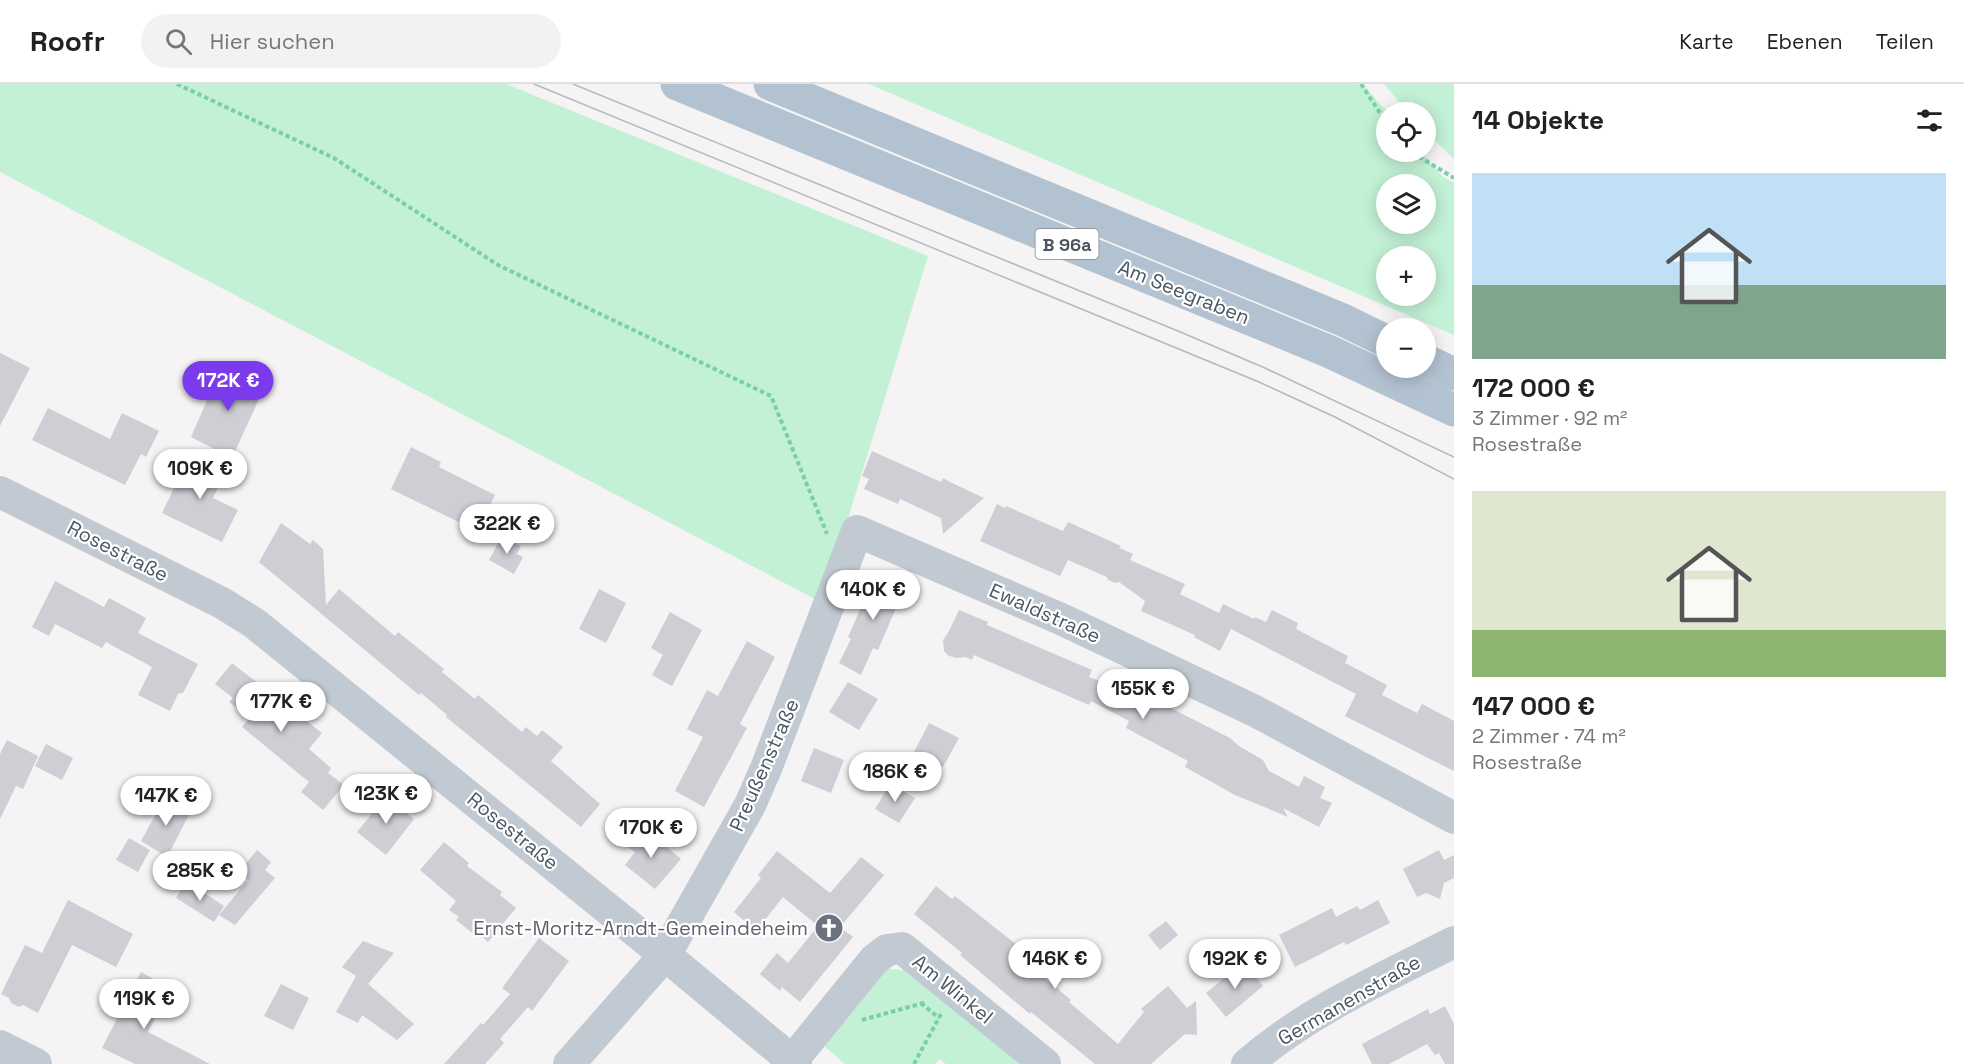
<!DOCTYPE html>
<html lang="de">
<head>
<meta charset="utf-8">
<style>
	body { margin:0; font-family:"Space Grotesk",sans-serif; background:#f2f2f2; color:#222; height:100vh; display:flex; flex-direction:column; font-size:22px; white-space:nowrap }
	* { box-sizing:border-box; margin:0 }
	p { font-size:20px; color:#767676 }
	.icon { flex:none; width:33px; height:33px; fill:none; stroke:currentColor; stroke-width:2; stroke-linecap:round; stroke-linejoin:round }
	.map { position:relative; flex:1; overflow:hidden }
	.sheet { display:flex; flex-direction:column; background:#fff; width:510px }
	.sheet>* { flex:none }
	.buttons { position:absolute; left:1376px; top:18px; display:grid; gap:12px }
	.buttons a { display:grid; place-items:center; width:60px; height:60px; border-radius:50%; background:#fff; box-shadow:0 3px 15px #0003; font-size:30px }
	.price { position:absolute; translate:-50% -51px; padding:0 14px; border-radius:21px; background:#fff; color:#222; font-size:20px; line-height:39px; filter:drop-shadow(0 2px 3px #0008) }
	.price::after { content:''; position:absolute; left:50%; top:36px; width:18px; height:14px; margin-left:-9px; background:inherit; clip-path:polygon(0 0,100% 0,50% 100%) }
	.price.current { background:#7c3aed; color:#fff }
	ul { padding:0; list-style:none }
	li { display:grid; align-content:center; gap:12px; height:318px; padding:0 18px }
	li span { display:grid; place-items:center; height:186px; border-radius:0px; color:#555 }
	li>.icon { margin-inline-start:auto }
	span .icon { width:108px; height:108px; fill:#fffc; stroke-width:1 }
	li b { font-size:26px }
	h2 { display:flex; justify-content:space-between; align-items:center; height:72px; padding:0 18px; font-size:26px }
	header { display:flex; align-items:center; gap:36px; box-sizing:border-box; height:84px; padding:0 30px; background:#fff; border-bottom:2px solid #e0e0e0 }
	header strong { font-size:28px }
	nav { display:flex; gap:33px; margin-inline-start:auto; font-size:21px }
	.search { width:420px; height:54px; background:#f2f2f2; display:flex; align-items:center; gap:15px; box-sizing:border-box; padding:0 21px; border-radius:33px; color:#767676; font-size:22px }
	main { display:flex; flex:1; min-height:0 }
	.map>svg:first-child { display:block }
</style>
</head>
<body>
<header>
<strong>Roofr</strong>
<div class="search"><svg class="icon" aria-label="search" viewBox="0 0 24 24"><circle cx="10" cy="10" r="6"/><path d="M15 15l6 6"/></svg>Hier suchen</div>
<nav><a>Karte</a><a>Ebenen</a><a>Teilen</a></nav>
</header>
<main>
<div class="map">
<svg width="1454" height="980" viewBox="0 0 1454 980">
	<rect width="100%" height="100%" fill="#f5f3f3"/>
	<g fill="#c3f1d5" fill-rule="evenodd">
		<path d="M0,0h506l422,172 -81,266 -28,79 -819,-429z"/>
		<path d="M869,0h494l24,28 -1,40h35l22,25 11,6v152zM1425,100v40h-39v-40zM1425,172v40h-39v-40z"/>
		<path d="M1384,0h70v75l-29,-28v-19h-17z"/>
		<path d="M883,884l25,3 124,93h-86l-7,-5 -4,5h-90l-23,-20z"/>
	</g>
	<g fill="#cdcfd5">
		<path d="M0,269l30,15 -30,58z"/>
		<path d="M222,282l43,20 -33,72 -41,-21z"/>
		<path d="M48,324l62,31 12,-26 37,18 -13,26 -5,-3 -16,31 -93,-45z"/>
		<path d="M411,363l30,15 -2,5 56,28 -18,36 -86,-42z"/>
		<path d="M192,367l31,25 -10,22 25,12 -16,32 -60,-29z"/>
		<path d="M872,367l69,31 2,-4 7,4 34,16 -41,36 -2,-16 -41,-19 -2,5 -34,-15 5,-10 -7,-3z"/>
		<path d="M997,420l8,4 1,-2 57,25 5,-9 53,24 -2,2 14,6 -3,6 55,24 -5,10 39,19 4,-9 31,15 1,-2 11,5 6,-12 26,13 -2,6 52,27 -3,7 42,22 -5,10 35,18 5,-9 32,17v50l-109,-55 11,-22 -125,-65 -11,22 -26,-14 1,-2 -54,-24 4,-10 -26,-19 -3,1 -8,-3 -1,-3 -39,-17 -8,16 -80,-35z"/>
		<path d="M281,439l29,21 3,-4 10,9 3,56 13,-16 56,47 3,-4 46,37 -2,3 33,27 3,-4 44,37 4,-5 11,9 5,-6 21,17 -12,14 49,43 -19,23 -135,-110 1,-2 -26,-22 -2,2 -160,-133z"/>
		<path d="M502,452l19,10 -4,8 6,3 -9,17 -25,-14z"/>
		<path d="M876,489l34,15 -10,22 -4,-2 -18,42 -5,-2 -12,27 -22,-12 12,-24 -3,-2z"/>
		<path d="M55,497l49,26 5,-9 37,20 -8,15 60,31 -15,29 -5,1 -8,17 -32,-16 14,-28 -46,-25 -4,6 -47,-24 -6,12 -17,-9z"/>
		<path d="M599,505l27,14 -20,40 -27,-14z"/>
		<path d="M959,526l29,12 -1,3 105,45 -3,7 41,17 3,-5 97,49 9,8 24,14 6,11 30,16 5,-11 21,11 -5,11 12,5 -13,24 -36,-19 5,9 -53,-22 -50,-28 3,-6 -62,-33 3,-7 -38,-20 -2,4 -115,-50 -2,5 -6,-3 -9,1 -8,-2 -5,-5 -1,-11 6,-9z"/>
		<path d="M670,528l32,18 -30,56 -20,-11 11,-20 -12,-7z"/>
		<path d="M747,557l28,16 -35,67 7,4 -43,79 -29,-16 28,-54 -16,-8 20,-39 11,6z"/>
		<path d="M232,579l90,70 -13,16 22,19 -3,5 16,12 -21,25 -22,-18 8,-10 -67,-55 8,-9 -21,-16 4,-4 -18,-14z"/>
		<path d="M848,598l30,17 -19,31 -30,-18z"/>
		<path d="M929,639l30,15 -16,29 -29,-15z"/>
		<path d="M7,656l31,16 -15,33 -7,-3 -16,33v-65z"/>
		<path d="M46,660l27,14 -11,22 -27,-14z"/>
		<path d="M814,664l30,12 -13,33 -30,-12z"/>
		<path d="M890,700l25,14 -16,25 -24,-14z"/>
		<path d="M388,710l12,9v5l14,11 -28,36 -29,-23z"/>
		<path d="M171,716l20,11 -24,46 -26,-16 21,-38 6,3z"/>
		<path d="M644,744l37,31 -26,30 -30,-24 10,-13 -7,-5z"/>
		<path d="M129,754l21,12 -12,22 -22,-12z"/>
		<path d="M444,758l25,21 -2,3 35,26 -2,3 16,13 -28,34 -10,-9 -2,3 -20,-16 3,-3 -10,-7 7,-9 -36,-31z"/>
		<path d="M257,766l14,12 -6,8 10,8 -40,47 -16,-10 29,-35 -9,-8z"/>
		<path d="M1439,766l5,10 10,-5v23l-10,5 -4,16 -14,-6 -9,4 -14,-28z"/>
		<path d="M777,767l53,42 31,-36 23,18 -44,52 13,10 -53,65 -18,-15 -2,4 -20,-17 17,-21 11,10 30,-37 -35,-29 -27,34 -22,-19 27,-34 -3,-3z"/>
		<path d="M186,797l38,25 -10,16 -38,-24z"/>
		<path d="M936,802l16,13 3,-3 67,53 -5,6 54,45 -2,2 49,42 26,-32 -3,-3 27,-23 19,22 9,-7 1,34 -12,-1 -34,30h-56l-64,-52 -1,2 -17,-14 -53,-45 2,-2 -48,-39z"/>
		<path d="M68,816l65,34 -17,33 -44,-22 -34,68 -15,-8 -4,2 -8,-4 -2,-5 -8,-4 24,-49 17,8z"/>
		<path d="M1378,816l12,23 -44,22 -2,-3 -49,25 -16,-32 53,-27 4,9 21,-11 3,4z"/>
		<path d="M1166,837l12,14 -18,15 -12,-15z"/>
		<path d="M539,854l30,23 -37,50 -4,-4 -28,32 4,4 -19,21h-41l37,-41 2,2 27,-31 -8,-6z"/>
		<path d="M363,857l31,12 -26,31 -2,-2 48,42 -17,16 -35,-25 -4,8 -22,-11 20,-36 -14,-9z"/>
		<path d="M1244,878l19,24 -37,31 -20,-24z"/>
		<path d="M141,888l23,13 -6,13 6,3 -16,31 62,32h-75l-33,-16z"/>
		<path d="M281,900l28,14 -16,32 -29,-14z"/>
		<path d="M1445,922l9,18v40h-9l-6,-11 -4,2 -8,-11 -38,20h-17l-10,-20 66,-35 2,5z"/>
	</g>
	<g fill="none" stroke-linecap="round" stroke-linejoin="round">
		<g stroke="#7ad0a6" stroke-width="4" stroke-dasharray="4.5 3" stroke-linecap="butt">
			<path d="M177,0l157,74 164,107 273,131 56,138"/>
			<path d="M1361,0l25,38"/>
			<path d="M1413,68l5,4 36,22"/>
			<path d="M921,919l18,15"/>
			<path d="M862,936l65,-18"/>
			<path d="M914,980l27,-50"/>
		</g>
		<g stroke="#c1cad2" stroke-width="32">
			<path d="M0,408l222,111 32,20 411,332 131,109"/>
			<path d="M0,962l36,18"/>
			<path d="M792,977l82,-101 13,-10 15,-2 143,116"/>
			<path d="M569,980l96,-109 85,-150 17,-39 90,-235 204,88 194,92 199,107"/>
			<path d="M1247,980c61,-53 136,-86 207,-122"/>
		</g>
		<g stroke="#b3c2d1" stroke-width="33">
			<path d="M677,0l651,267 126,59"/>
			<path d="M770,0l573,236 43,21"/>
			<path d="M1425,276l29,14"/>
		</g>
		<g stroke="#b5b8bd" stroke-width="1.5">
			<path d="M534,0l725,298 76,35 119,62"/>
			<path d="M573,0l605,247 87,37 189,89"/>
		</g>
	</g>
	<defs>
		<g id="church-disc" transform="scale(1.5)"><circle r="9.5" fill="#6b7280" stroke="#fff"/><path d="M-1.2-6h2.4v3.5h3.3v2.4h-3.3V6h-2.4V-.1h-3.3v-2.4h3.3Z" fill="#fff"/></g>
	</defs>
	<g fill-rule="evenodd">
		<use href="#church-disc" x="829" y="844"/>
	</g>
	<g text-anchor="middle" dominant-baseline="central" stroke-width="4.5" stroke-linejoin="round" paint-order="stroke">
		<rect fill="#fff" stroke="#808990" stroke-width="1.5" x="1035.5" y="145" width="63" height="30" rx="4.5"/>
		<g font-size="18" font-weight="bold" fill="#4a5661">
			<text x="1067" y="160">B 96a</text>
		</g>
		<g font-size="20" fill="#4a5661" stroke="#fff">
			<text transform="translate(1184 208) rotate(22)">Am Seegraben</text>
			<text transform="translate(118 467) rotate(27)">Rosestraße</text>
			<text transform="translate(1045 529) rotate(24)">Ewaldstraße</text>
			<text transform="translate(764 681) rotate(-66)">Preußenstraße</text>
			<text transform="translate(513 747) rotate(39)">Rosestraße</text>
			<text transform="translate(953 905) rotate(39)">Am Winkel</text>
			<text transform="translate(1349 916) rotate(-30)">Germanenstraße</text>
		</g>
		<g font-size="20" fill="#5b616d" stroke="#fff" text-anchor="end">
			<text x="808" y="844">Ernst-Moritz-Arndt-Gemeindeheim</text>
		</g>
	</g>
</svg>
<div class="buttons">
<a><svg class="icon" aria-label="locate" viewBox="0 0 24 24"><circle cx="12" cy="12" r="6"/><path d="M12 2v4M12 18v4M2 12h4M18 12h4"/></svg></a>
<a><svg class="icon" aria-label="layers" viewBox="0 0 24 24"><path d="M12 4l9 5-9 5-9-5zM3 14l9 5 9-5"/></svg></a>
<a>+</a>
<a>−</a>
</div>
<b class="price current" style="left:228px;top:328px">172K €</b>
<b class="price" style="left:200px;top:416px">109K €</b>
<b class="price" style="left:507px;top:471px">322K €</b>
<b class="price" style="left:873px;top:537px">140K €</b>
<b class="price" style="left:1143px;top:636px">155K €</b>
<b class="price" style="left:281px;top:649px">177K €</b>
<b class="price" style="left:895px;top:719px">186K €</b>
<b class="price" style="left:386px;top:741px">123K €</b>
<b class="price" style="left:166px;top:743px">147K €</b>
<b class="price" style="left:651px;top:775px">170K €</b>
<b class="price" style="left:200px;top:818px">285K €</b>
<b class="price" style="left:1055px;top:906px">146K €</b>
<b class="price" style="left:1235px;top:906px">192K €</b>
<b class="price" style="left:144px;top:946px">119K €</b>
</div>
<section class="sheet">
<h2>14 Objekte<svg class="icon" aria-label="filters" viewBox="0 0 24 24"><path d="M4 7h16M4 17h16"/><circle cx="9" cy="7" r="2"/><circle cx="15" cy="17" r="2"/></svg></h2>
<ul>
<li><span style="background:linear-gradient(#bfe0f5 60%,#7fa58c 0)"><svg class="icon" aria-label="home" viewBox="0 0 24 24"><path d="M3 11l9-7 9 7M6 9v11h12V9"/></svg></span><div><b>172 000 €</b><p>3 Zimmer · 92 m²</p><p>Rosestraße</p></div></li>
<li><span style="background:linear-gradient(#dfe7d0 75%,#8fb573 0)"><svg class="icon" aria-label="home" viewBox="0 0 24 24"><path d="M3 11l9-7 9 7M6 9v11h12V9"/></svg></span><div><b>147 000 €</b><p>2 Zimmer · 74 m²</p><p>Rosestraße</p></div></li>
</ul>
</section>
</main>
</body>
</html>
